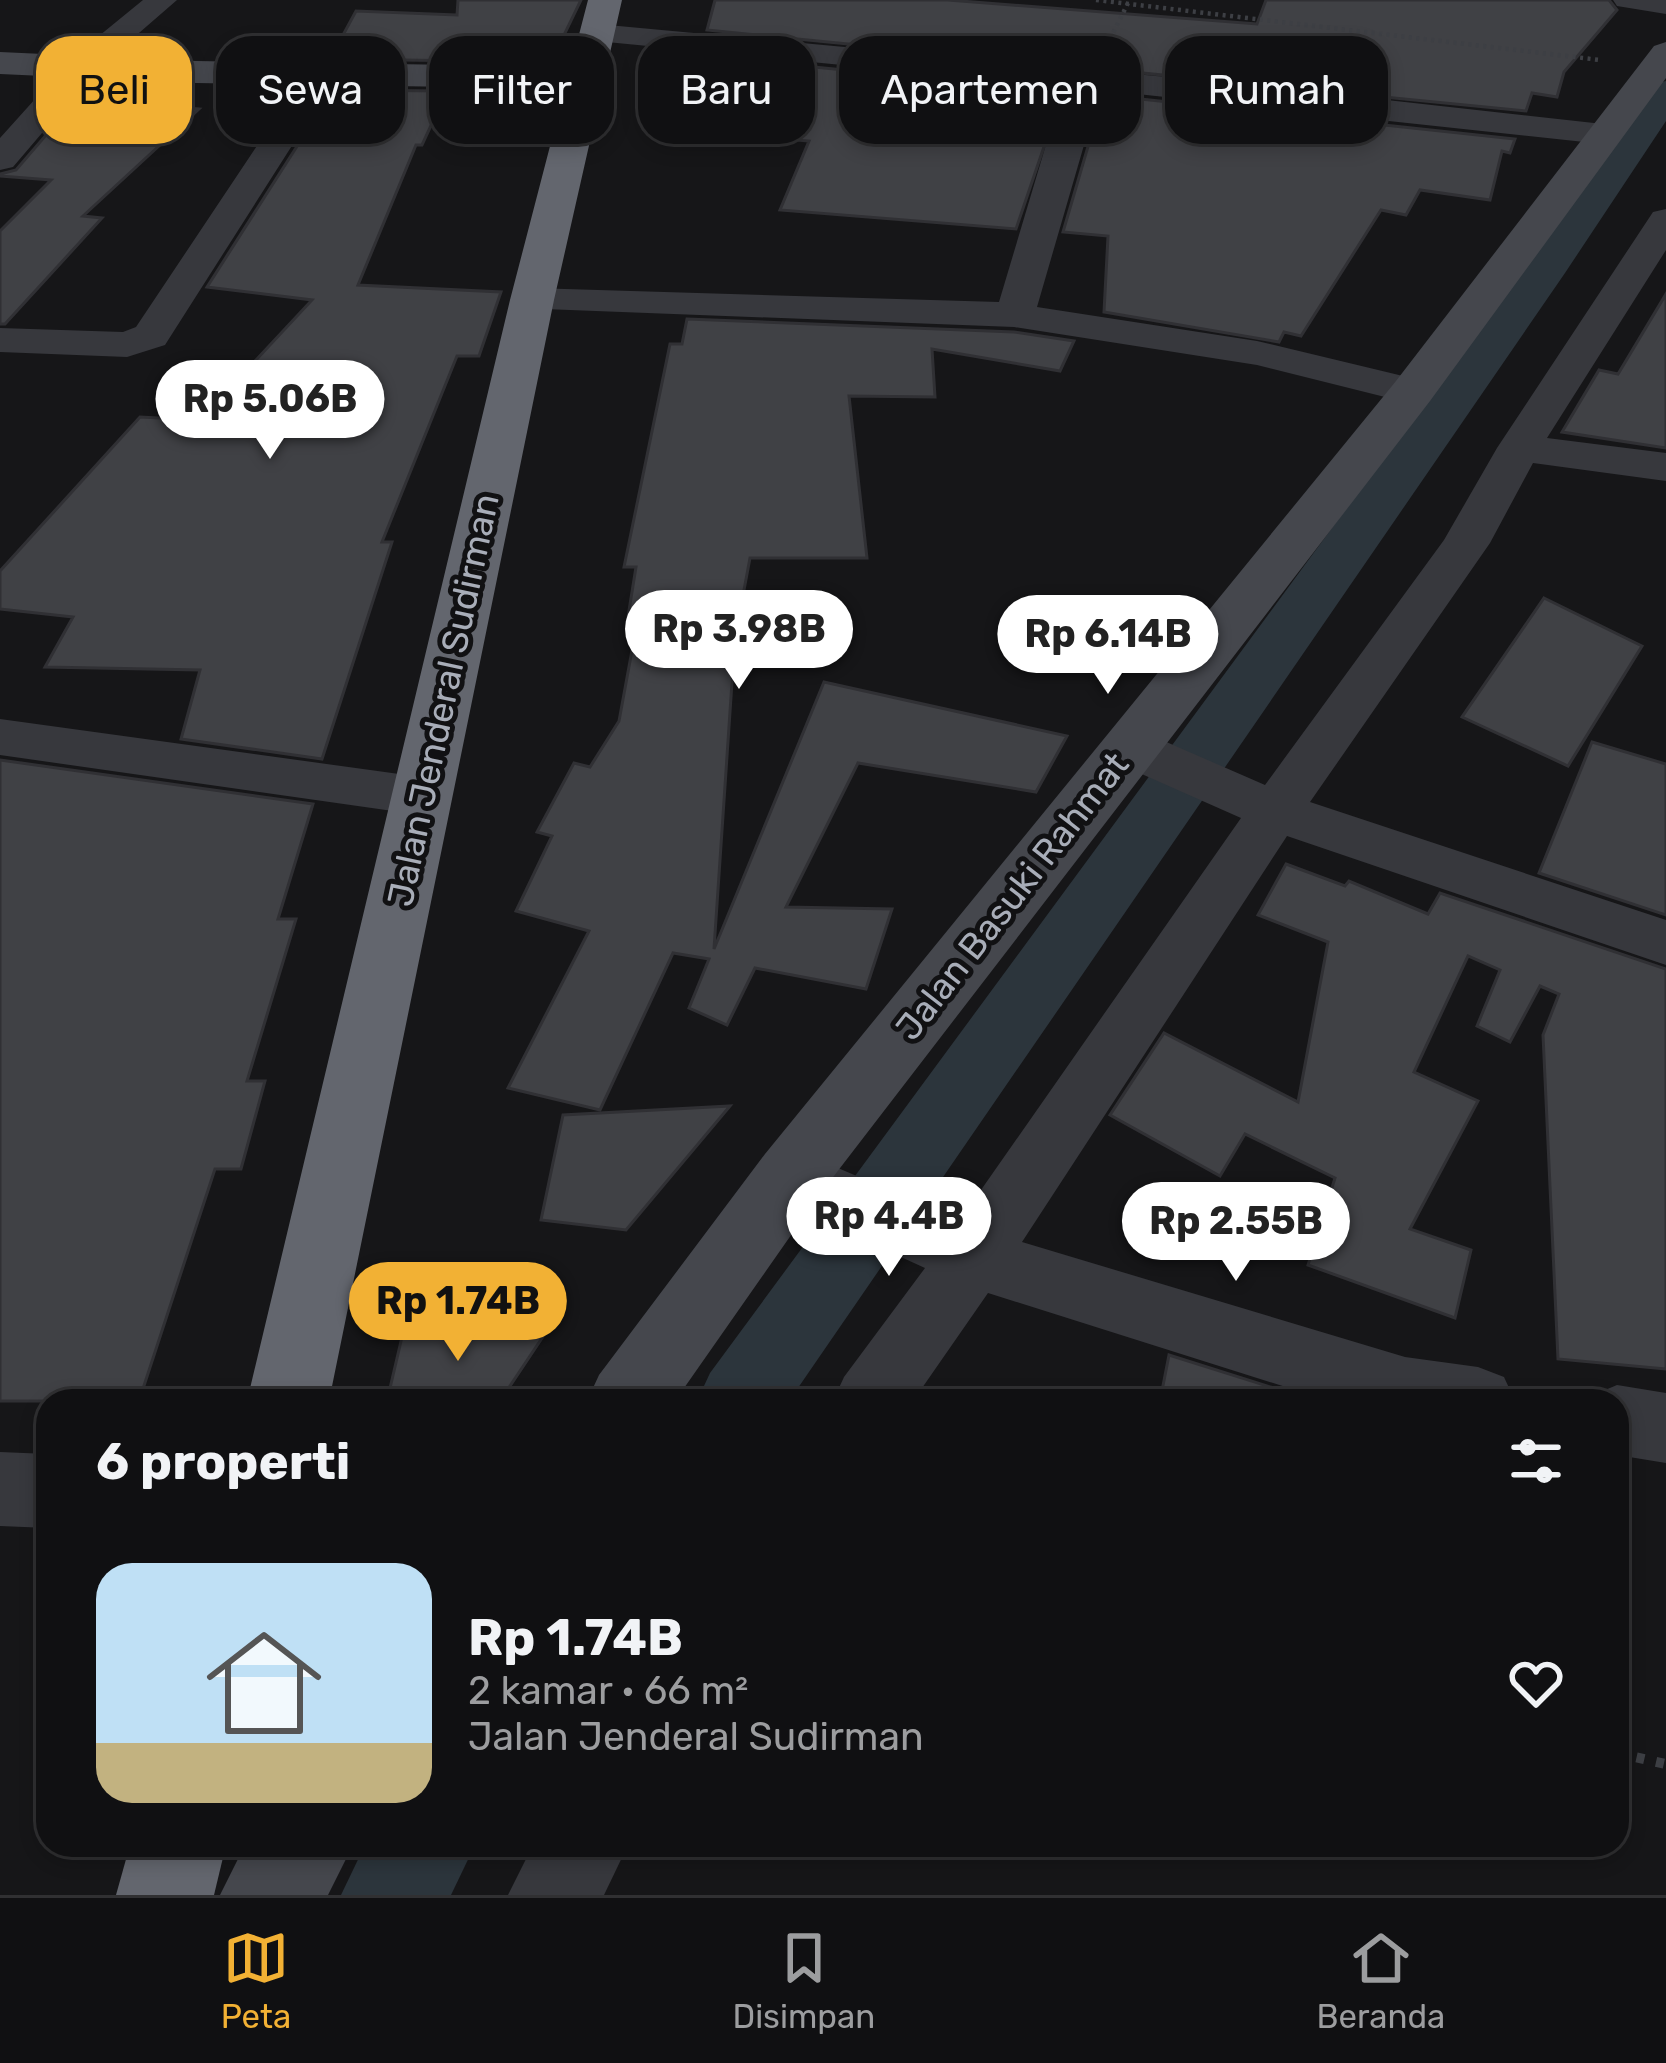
<!DOCTYPE html>
<html lang="id">
<head>
<meta charset="utf-8">
<style>
	body { margin:0; font-family:Rubik,sans-serif; background:#19191b; color:#f1f3f6; height:100vh; display:flex; flex-direction:column; font-size:45px; white-space:nowrap }
	* { box-sizing:border-box; margin:0 }
	p { font-size:39px; color:#9c9d9f }
	.icon { flex:none; width:66px; height:66px; fill:none; stroke:currentColor; stroke-width:2; stroke-linecap:round; stroke-linejoin:round }
	.map { position:relative; flex:1; overflow:hidden }
	.side { position:absolute; left:36px; top:1389px; width:1593px; height:468px; display:flex; flex-direction:column; background:#101012; border-radius:36px; box-shadow:0 6px 18px #0003,0 0 0 3px #303032 }
	.side>* { flex:none }
	.banner { position:absolute; left:36px; top:36px; width:1596px; height:108px; display:flex; gap:24px }
	.price { position:absolute; translate:-50% -102px; padding:0 27px; border-radius:42px; background:#fff; color:#222; font-size:39px; line-height:78px; filter:drop-shadow(0 3px 6px #0008) }
	.price::after { content:''; position:absolute; left:50%; top:72px; width:36px; height:27px; margin-left:-18px; background:inherit; clip-path:polygon(0 0,100% 0,50% 100%) }
	.price.selected { background:#f2b134; color:#111 }
	ul { padding:0; list-style:none }
	li { display:flex; align-items:center; gap:36px; height:300px; padding:0 60px }
	li span { display:grid; place-items:center; flex:none; width:336px; height:240px; border-radius:36px; color:#555 }
	li>.icon { margin-inline-start:auto }
	span .icon { width:144px; height:144px; fill:#fffc; stroke-width:1 }
	li b { font-size:51px }
	h2 { display:flex; justify-content:space-between; align-items:center; height:144px; padding:0 60px; font-size:51px }
	.chip { padding:0 42px; border-radius:36px; background:#101012; box-shadow:0 6px 18px #0003,0 0 0 3px #303032; font-size:42px; line-height:108px }
	.chip.selected { background:#f2b134; color:#111 }
	.menu { display:flex; justify-content:space-around; align-items:center; height:168px; border-top:3px solid #303032; background:#101012; font-size:33px; color:#9c9d9f }
	.menu a { display:grid; justify-items:center; gap:6px }
	.menu .selected { color:#f2b134 }
	.map>svg:first-child { display:block }
</style>
</head>
<body>
<div class="map">
<svg width="1666" height="1895" viewBox="0 0 1666 1895">
	<rect width="100%" height="100%" fill="#161618"/>
	<g fill="none" stroke-linecap="round" stroke-linejoin="round">
		<g fill="#2c353c" fill-rule="evenodd">
			<path d="M1666,81v40l-101,152 -776,1128h-92l13,-28 817,-1110 125,-179z"/>
			<path d="M365,1845h110l-24,50h-110z"/>
		</g>
	</g>
	<g fill="#404145" stroke="#303034" stroke-width="3">
		<path d="M458,0h123l-30,62 -221,-3 26,-48 101,4z"/>
		<path d="M715,0h233l309,24 9,-24h343l8,10 -53,62 -7,25 -25,-4 -6,18 -819,-81z"/>
		<path d="M700,56l363,35 -47,138 -236,-19 29,-69 -110,-9 22,-47 -29,2z"/>
		<path d="M333,90l114,1 -25,54h-6l-58,140 143,7 -22,64h-22l-75,186h10l-70,217 -141,-20 19,-69 -155,-3 28,-50 -73,-8v-38l140,-154 60,3 112,-120 -105,-13z"/>
		<path d="M1103,95l412,44 -5,14 -8,-2 -12,49 -70,-10 -14,25 -25,-5 -80,126 -17,-4 -5,10 -175,-30 4,-76 -45,-4z"/>
		<path d="M77,99l122,10 -116,107 19,2 -97,106h-5v-93l51,-51 -51,-4v-2l16,-4z"/>
		<path d="M1666,294v154l-104,-16 37,-62 19,4z"/>
		<path d="M687,319l327,13 60,9 -14,30 -128,-22 3,48 -86,-1 18,162h-117l-15,80 -21,311 110,-267 243,54 -31,56 -178,-29 -72,144 106,2 -26,80 -111,-21 -28,57 -38,-17 20,-49 -36,-6 -73,157 -92,-22 81,-157 -73,-20 36,-75 -15,-4 37,-69 16,4 29,-46 18,-98h-10l9,-56h-12l46,-223h12z"/>
		<path d="M1544,598l98,48 -74,120 -106,-49z"/>
		<path d="M1592,742l74,22v151l-127,-42z"/>
		<path d="M0,760l313,44 -35,115h18l-49,162h18l-24,88h-26l-76,232h-139z"/>
		<path d="M1286,864l59,22 4,-5 79,33 12,-21 226,76v400l-108,-10 -15,-324 16,-41 -19,-8 -30,56 -33,-16 23,-56 -32,-14 -54,116 64,29 -68,128 61,21 -16,68 -147,-53 27,-87 -90,-44 -25,42 -110,-61 54,-82 134,69 30,-160 -70,-27z"/>
		<path d="M730,1106l-104,124 -85,-10 22,-105z"/>
		<path d="M405,1324l139,11 -44,66h-113z"/>
		<path d="M1169,1355l146,46h-155z"/>
	</g>
	<g fill="none" stroke-linecap="round" stroke-linejoin="round">
		<g stroke="#3d3f44" stroke-width="4.5" stroke-dasharray="3 4.5" stroke-linecap="butt">
			<path d="M1096,0l504,60"/>
			<path d="M1110,39l18,-36"/>
		</g>
		<path stroke="#3d3f44" stroke-width="10" stroke-dasharray="8 12" stroke-linecap="butt" d="M1617,1753l49,11"/>
		<g fill="#37383d" fill-rule="evenodd">
			<path d="M143,0h34l-83,72 -81,95 -13,3v-32l72,-80z"/>
			<path d="M1613,0h53v14l-49,-8z"/>
			<path d="M597,24l656,61 350,39 12,3 5,7 -5,7 -12,3 -503,-54 -63,217 220,34 171,41 6,9 -6,9 -15,4 -156,-39 -243,-38 -496,-19 -6,-8 6,-8 14,-4 467,14 49,-164 21,-51 -483,-47 -5,-7 5,-7z"/>
			<path d="M321,65l16,10 -172,270 -38,12 -127,-5v-24l123,4 13,-5 173,-259z"/>
			<path d="M1666,209v41l-119,188 119,15v28l-133,-18 -43,80 -180,259 356,118v45l-379,-129 -265,406 383,115 73,10 26,10 11,24h-185l-342,-108 -75,108h-80l11,-24 81,-109 -158,-72 -10,-20 10,-20 24,-8 169,72 281,-402 -131,-58 -8,-13 8,-13 19,-5 19,5 117,51 179,-245 53,-92 156,-236z"/>
			<path d="M0,719l421,58 20,6 8,13 -8,13 -20,6 -421,-60z"/>
			<path d="M1617,1385l49,8v70l-49,-8v-54h-29l3,-5z"/>
			<path d="M0,1452l48,2v74l-48,-2z"/>
			<path d="M533,1845h95l-24,50h-96z"/>
		</g>
		<g fill="#45474d" fill-rule="evenodd">
			<path d="M1666,42v36l-236,323 -613,797 -142,203h-88l12,-26 166,-221 631,-773 258,-335z"/>
			<path d="M0,52l196,9 388,6 13,3 5,8 -5,8 -13,3 -388,-6 -196,-9z"/>
			<path d="M245,1845h108l-25,50h-108z"/>
		</g>
		<g fill="#63666e" fill-rule="evenodd">
			<path d="M588,0h34l-68,300 -225,1101h-82l263,-1101z"/>
			<path d="M130,1845h96l-12,50h-98z"/>
		</g>
	</g>
	<g text-anchor="middle" dominant-baseline="central" stroke-width="10" stroke-linejoin="round" paint-order="stroke">
		<g font-size="36" fill="#a8adb8" stroke="#111113">
			<text transform="translate(443 700) rotate(-78)">Jalan Jenderal Sudirman</text>
			<text transform="translate(1012 896) rotate(-52)">Jalan Basuki Rahmat</text>
		</g>
	</g>
</svg>
<b class="price" style="left:270px;top:462px">Rp 5.06B</b>
<b class="price" style="left:739px;top:692px">Rp 3.98B</b>
<b class="price" style="left:1108px;top:697px">Rp 6.14B</b>
<b class="price" style="left:889px;top:1279px">Rp 4.4B</b>
<b class="price" style="left:1236px;top:1284px">Rp 2.55B</b>
<b class="price selected" style="left:458px;top:1364px">Rp 1.74B</b>
<div class="banner">
<a class="chip selected">Beli</a>
<a class="chip">Sewa</a>
<a class="chip">Filter</a>
<a class="chip">Baru</a>
<a class="chip">Apartemen</a>
<a class="chip">Rumah</a>
</div>
<section class="side">
<h2>6 properti<svg class="icon" aria-label="filters" viewBox="0 0 24 24"><path d="M4 7h16M4 17h16"/><circle cx="9" cy="7" r="2"/><circle cx="15" cy="17" r="2"/></svg></h2>
<ul>
<li><span style="background:linear-gradient(#bfe0f5 75%,#c2b280 0)"><svg class="icon" aria-label="home" viewBox="0 0 24 24"><path d="M3 11l9-7 9 7M6 9v11h12V9"/></svg></span><div><b>Rp 1.74B</b><p>2 kamar · 66 m²</p><p>Jalan Jenderal Sudirman</p></div><svg class="icon" aria-label="heart" viewBox="0 0 24 24"><path d="M12 20l-8-8c-3-5 5-10 8-4 3-6 11-1 8 4z"/></svg></li>
</ul>
</section>
</div>
<nav class="menu">
<a class="selected"><svg class="icon" aria-label="map" viewBox="0 0 24 24"><path d="M3 6l6-2 6 2 6-2v14l-6 2-6-2-6 2zM9 4v14M15 6v14"/></svg>Peta</a>
<a><svg class="icon" aria-label="saved" viewBox="0 0 24 24"><path d="M7 4h10v16l-5-4-5 4z"/></svg>Disimpan</a>
<a><svg class="icon" aria-label="home" viewBox="0 0 24 24"><path d="M3 11l9-7 9 7M6 9v11h12V9"/></svg>Beranda</a>
</nav>
</body>
</html>
